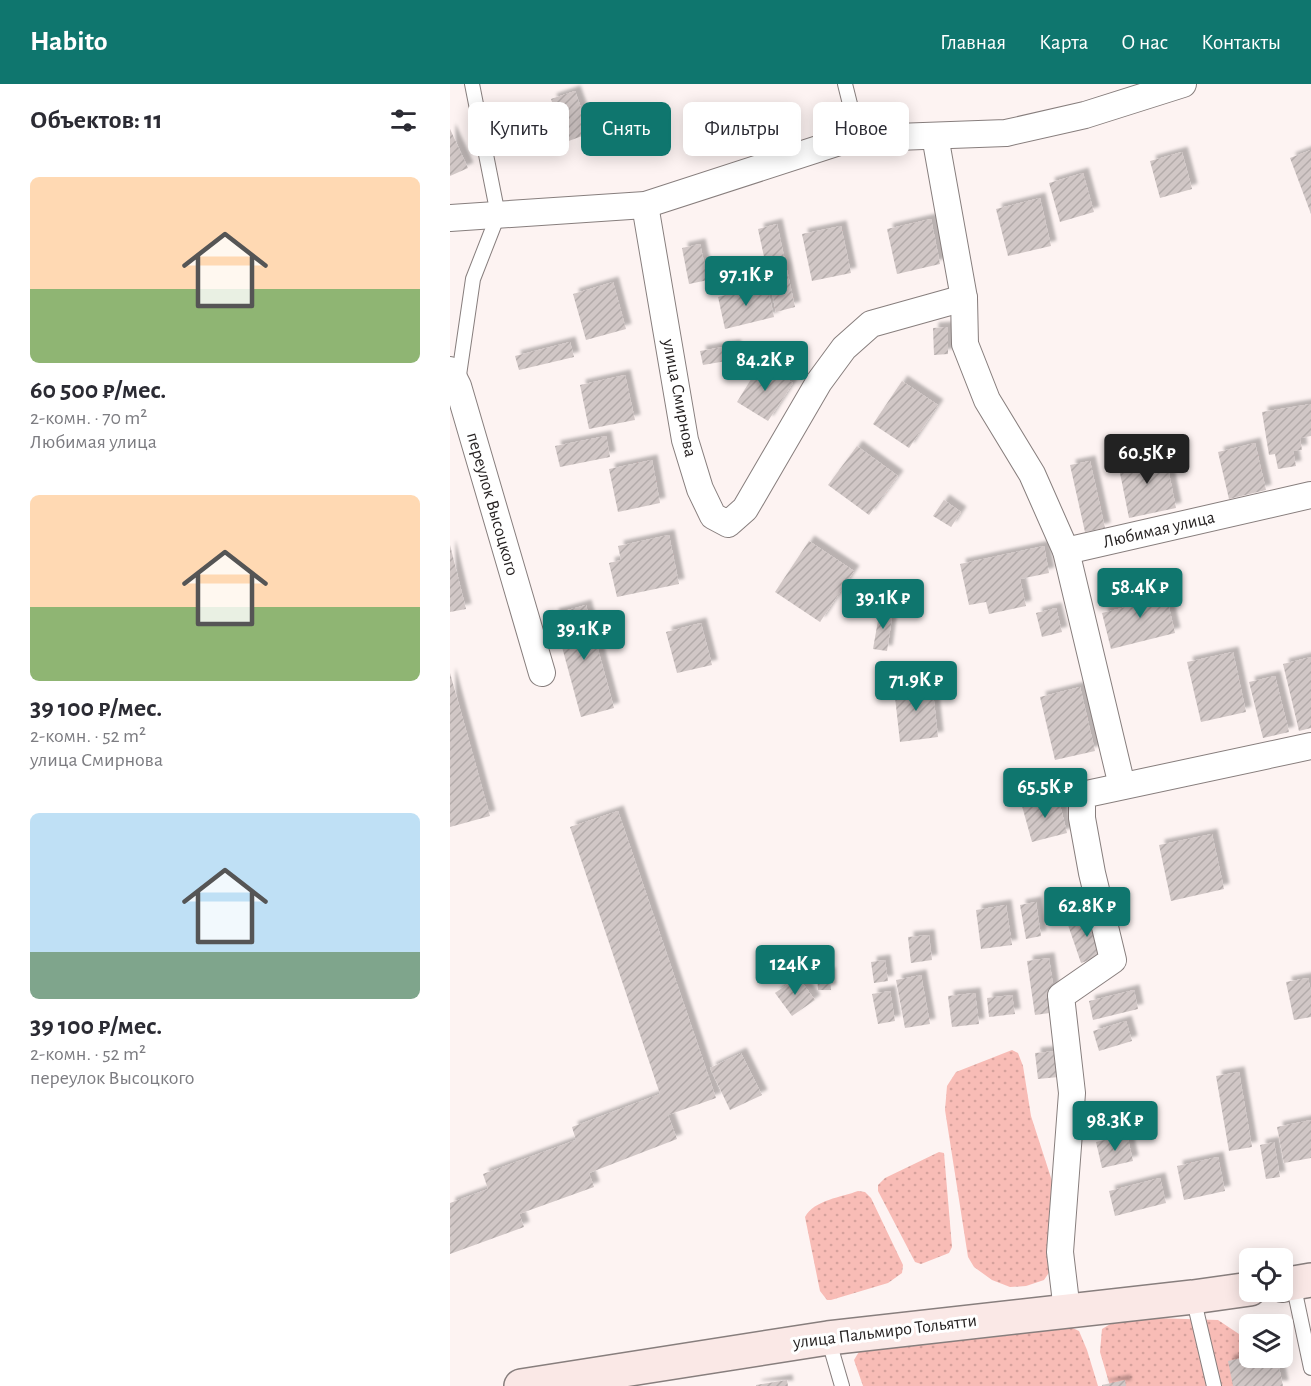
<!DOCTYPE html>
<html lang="ru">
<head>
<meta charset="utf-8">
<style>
	body { margin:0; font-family:"Alegreya Sans",sans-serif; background:#f7f7f7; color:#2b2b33; height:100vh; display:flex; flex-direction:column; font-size:22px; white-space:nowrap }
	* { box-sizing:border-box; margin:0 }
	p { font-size:20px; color:#7c7c81 }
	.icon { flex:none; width:33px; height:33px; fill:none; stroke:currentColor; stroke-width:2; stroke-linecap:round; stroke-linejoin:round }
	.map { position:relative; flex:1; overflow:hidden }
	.details { display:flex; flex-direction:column; background:#fff; width:450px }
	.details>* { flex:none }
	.top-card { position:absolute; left:18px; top:18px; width:570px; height:54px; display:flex; gap:12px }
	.buttons { position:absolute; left:789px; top:1164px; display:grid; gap:12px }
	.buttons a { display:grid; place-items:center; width:54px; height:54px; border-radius:9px; background:#fff; box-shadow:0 3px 15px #0003; font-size:30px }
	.price { position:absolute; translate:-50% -51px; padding:0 14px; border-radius:6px; background:#0f766e; color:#fff; font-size:20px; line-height:39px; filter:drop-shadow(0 2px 3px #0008) }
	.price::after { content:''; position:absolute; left:50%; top:36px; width:18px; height:14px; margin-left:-9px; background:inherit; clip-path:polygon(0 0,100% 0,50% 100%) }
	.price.active { background:#222; color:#fff }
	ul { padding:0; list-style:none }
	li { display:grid; align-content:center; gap:12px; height:318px; padding:0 30px }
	li span { display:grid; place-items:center; height:186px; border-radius:9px; color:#555 }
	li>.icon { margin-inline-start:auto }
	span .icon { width:108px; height:108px; fill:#fffc; stroke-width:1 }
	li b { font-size:26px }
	h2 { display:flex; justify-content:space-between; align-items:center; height:72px; padding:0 30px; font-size:26px }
	.pill { padding:0 21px; border-radius:9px; background:#fff; box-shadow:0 3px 15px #0003; font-size:21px; line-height:54px }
	.pill.active { background:#0f766e; color:#fff }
	header { display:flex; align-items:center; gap:36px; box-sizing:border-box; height:84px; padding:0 30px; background:#0f766e; color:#fff }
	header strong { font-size:28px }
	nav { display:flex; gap:33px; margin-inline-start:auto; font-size:21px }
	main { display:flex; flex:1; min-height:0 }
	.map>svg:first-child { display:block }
</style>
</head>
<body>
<header>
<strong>Habito</strong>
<nav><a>Главная</a><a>Карта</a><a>О нас</a><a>Контакты</a></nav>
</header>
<main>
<section class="details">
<h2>Объектов: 11<svg class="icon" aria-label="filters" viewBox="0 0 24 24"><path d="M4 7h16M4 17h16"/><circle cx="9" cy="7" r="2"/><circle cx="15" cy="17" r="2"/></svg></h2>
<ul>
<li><span style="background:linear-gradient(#ffd9b3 60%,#8fb573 0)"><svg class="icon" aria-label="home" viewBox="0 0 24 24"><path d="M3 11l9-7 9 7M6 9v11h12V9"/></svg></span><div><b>60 500 ₽/мес.</b><p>2-комн. · 70 m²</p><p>Любимая улица</p></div></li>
<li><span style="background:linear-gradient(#ffd9b3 60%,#8fb573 0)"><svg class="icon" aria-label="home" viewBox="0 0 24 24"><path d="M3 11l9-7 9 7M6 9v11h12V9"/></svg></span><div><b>39 100 ₽/мес.</b><p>2-комн. · 52 m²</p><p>улица Смирнова</p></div></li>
<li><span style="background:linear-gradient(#bfe0f5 75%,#7fa58c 0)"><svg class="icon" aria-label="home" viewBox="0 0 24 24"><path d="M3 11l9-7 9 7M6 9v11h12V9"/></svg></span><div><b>39 100 ₽/мес.</b><p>2-комн. · 52 m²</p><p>переулок Высоцкого</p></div></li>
</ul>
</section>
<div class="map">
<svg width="861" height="1302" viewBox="0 0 861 1302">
	<defs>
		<pattern id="grass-dots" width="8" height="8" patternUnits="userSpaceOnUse" patternTransform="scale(1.5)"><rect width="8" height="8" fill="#f8bcb6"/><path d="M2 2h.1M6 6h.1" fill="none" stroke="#d5a19c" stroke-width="1.8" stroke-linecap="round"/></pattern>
		<pattern id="building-hatch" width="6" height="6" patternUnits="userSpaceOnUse" patternTransform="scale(1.5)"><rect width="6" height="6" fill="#d1c7c6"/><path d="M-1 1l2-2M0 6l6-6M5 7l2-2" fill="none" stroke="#b3abaa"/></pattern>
		<filter id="shadow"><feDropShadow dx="5.5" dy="-5.5" stdDeviation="1.5" flood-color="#0004"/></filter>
	</defs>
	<rect width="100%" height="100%" fill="#fdf3f2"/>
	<g fill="url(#grass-dots)">
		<path d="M562,966l6,3 5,13 8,50 22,68 1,81 -10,15 -18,6 -16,1 -18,-7 -18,-13 -6,-10 -23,-147 2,-24 9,-14z"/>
		<path d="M489,1068l5,1 8,94 -3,6 -28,11 -6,-2 -37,-71v-6l7,-7z"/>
		<path d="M408,1107l7,1 6,6 32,67 -1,8 -14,10 -57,17h-4l-7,-9 -15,-74c9,-17 37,-20 53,-26z"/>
		<path d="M672,1233l96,3 21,14 10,15 1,9h5l13,18 13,10h-171l-10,-34 2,-23z"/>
		<path d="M610,1238l19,9 8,19 11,36h-235l-9,-26 9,-15z"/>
	</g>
	<g fill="url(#building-hatch)" filter="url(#shadow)">
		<path d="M125,7l15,42 -24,9 -15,-43z"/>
		<path d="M0,45l18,39 -18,8z"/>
		<path d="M861,66v64l-21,-56z"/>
		<path d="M732,68l10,37 -32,9 -10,-37z"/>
		<path d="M633,89l11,39 -34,10 -11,-39z"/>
		<path d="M590,114l11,48 -43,10 -12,-47z"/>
		<path d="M481,135l9,45 -43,10 -10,-45z"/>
		<path d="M327,140l18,83 -19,5 -18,-83z"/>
		<path d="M391,142l10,47 -39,8 -10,-47z"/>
		<path d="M250,160l8,36 -19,4 -7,-36z"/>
		<path d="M163,198l13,47 -40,11 -13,-46z"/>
		<path d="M317,201l7,32 -49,12 -7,-32z"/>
		<path d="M498,243v27l-14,1 -1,-27z"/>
		<path d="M120,258l4,15 -55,13 -4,-14z"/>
		<path d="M285,261l3,14 -35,6 -3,-14z"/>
		<path d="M311,279l32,20 -25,38 -31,-19z"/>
		<path d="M175,291l10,45 -46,9 -9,-44z"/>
		<path d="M452,297l36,24 -29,43 -36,-24z"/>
		<path d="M861,320v32l-11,2 2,12 -9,1 3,15 -18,3 -3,-15 -6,1 -7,-43z"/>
		<path d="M156,352l4,21 -50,10 -5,-21z"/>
		<path d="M805,359l11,47 -37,9 -11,-47z"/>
		<path d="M407,362l41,30 -29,39 -41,-30z"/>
		<path d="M715,369l11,55 -47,10 -11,-55z"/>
		<path d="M202,376l8,43 -42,9 -9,-43z"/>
		<path d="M640,377l15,67 -20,4 -15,-67z"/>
		<path d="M494,416l17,12 -10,15 -18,-11z"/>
		<path d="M219,451l10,49 -62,13 -8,-34 12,-3 -3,-14z"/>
		<path d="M359,457l45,30 -34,51 -45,-30z"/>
		<path d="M0,461l16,64 -16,3z"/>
		<path d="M594,462l5,27 -29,6 6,27 -37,8 -3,-12 -17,3 -9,-41z"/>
		<path d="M714,502l11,47 -64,16 -9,-36 24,-6 -3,-11z"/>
		<path d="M136,521l28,103 -33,9 -28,-103z"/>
		<path d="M606,524l6,24 -20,5 -6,-24z"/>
		<path d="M430,525l13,2 -6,40 -14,-2z"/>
		<path d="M251,539l11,42 -35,8 -11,-41z"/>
		<path d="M783,568l13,60 -45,10 -14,-60z"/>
		<path d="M861,573v71l-12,3 -16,-67z"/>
		<path d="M0,589l40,143 -40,11z"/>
		<path d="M825,592l14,56 -26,6 -14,-56z"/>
		<path d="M482,599l6,54 -38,5 -6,-54z"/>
		<path d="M630,603l15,64 -40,9 -15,-63z"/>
		<path d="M608,713l9,36 -35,9 -10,-36z"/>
		<path d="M168,727l98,287 -48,17 9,24 -88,34 5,14 -75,27 5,13 -74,27v-51l38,-14 -5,-15 93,-34 -4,-13 88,-33 -90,-267z"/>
		<path d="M762,750l12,55 -53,12 -12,-56z"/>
		<path d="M586,818l5,34 -15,3 -6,-34z"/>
		<path d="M556,821l6,40 -31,4 -5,-39z"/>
		<path d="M643,829l14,41 -26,9 -14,-41z"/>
		<path d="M479,851l3,25 -21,3 -3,-26z"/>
		<path d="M599,874l8,54 -22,3 -8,-54z"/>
		<path d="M435,876l3,21 -14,2 -3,-21z"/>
		<path d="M367,889h13l1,17h-13z"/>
		<path d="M471,891l9,49 -25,4 -9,-48z"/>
		<path d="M348,893l17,23 -23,16 -17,-23z"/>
		<path d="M858,894l3,14v25l-17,3 -8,-38z"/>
		<path d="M684,906l4,19 -45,11 -4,-19z"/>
		<path d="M440,907l5,30 -17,3 -6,-30z"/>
		<path d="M525,909l4,31 -27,3 -4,-31z"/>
		<path d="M562,911l3,19 -26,3 -2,-19z"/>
		<path d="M676,937l6,20 -33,10 -6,-20z"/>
		<path d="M607,967l2,26 -21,2 -3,-26z"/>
		<path d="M291,969l21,42 -32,15 -20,-42z"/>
		<path d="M789,988l13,75 -23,4 -13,-75z"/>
		<path d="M861,1036v38l-27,5 -7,-36z"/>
		<path d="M677,1051l6,26 -31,7 -6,-26z"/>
		<path d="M824,1058l6,35 -14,2 -6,-34z"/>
		<path d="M768,1073l7,34 -41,9 -7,-34z"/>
		<path d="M710,1094l6,25 -51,13 -6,-25z"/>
		<path d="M800,1272v2h27l6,28h-50l-5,-25z"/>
		<path d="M337,1296l1,6h-32v-1z"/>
		<path d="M675,1296l1,6h-24v-1z"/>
	</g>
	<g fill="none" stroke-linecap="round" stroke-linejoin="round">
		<g stroke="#877e7d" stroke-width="16">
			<g id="lane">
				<path d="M395,0l13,52"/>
				<path d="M8,298l15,-103 25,-64 -26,-131"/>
				<path d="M843,1199l18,85"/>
				<path d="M743,1213l21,89"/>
				<path d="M378,1254l14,48"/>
			</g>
		</g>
		<g stroke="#877e7d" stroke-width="28">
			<g id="street">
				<path d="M485,52l29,162 1,46 22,56 45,74 34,77 56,235"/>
				<path d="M195,121l40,235 15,49 13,27 15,8 17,-15 74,-127 25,-34 27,-24 93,-26"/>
				<path d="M0,134l195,-13 213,-69 38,1 110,-4 79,-18 98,-31"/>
				<path d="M0,286l8,16 84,287"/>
				<path d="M616,467l245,-56"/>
				<path d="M617,1227l-7,-59 12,-159 -11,-97 52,-36 -21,-87 -10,-55v-23l229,-49"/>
			</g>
		</g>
		<g stroke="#877e7d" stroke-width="36">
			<g id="secondary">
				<path d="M832,1201l29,-5"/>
				<path d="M71,1302l307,-48 365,-41 57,-8"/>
			</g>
		</g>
		<use href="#lane" stroke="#fff" stroke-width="14"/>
		<use href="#street" stroke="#fff" stroke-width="26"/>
		<use href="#secondary" stroke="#fae8e6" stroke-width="33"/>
	</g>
	<g text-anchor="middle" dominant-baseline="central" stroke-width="6" stroke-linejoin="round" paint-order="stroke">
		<g font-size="18" fill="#272323" stroke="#fff">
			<text transform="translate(229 314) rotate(79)">улица Смирнова</text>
			<text transform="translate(42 420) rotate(74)">переулок Высоцкого</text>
			<text transform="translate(709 446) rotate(-13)">Любимая улица</text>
			<text transform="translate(435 1248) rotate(-7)">улица Пальмиро Тольятти</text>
		</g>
	</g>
</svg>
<div class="buttons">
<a><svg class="icon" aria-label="locate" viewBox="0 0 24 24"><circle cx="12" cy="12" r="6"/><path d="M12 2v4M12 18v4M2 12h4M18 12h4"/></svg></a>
<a><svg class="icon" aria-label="layers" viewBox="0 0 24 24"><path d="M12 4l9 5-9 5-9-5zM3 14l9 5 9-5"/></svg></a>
</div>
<b class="price" style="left:296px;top:223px">97.1K ₽</b>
<b class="price" style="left:315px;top:308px">84.2K ₽</b>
<b class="price active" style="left:697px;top:401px">60.5K ₽</b>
<b class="price" style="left:690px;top:535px">58.4K ₽</b>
<b class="price" style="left:433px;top:546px">39.1K ₽</b>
<b class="price" style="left:134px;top:577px">39.1K ₽</b>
<b class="price" style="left:466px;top:628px">71.9K ₽</b>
<b class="price" style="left:595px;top:735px">65.5K ₽</b>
<b class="price" style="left:637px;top:854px">62.8K ₽</b>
<b class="price" style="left:345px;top:912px">124K ₽</b>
<b class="price" style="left:665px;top:1068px">98.3K ₽</b>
<div class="top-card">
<a class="pill">Купить</a>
<a class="pill active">Снять</a>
<a class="pill">Фильтры</a>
<a class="pill">Новое</a>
</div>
</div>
</main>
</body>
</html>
